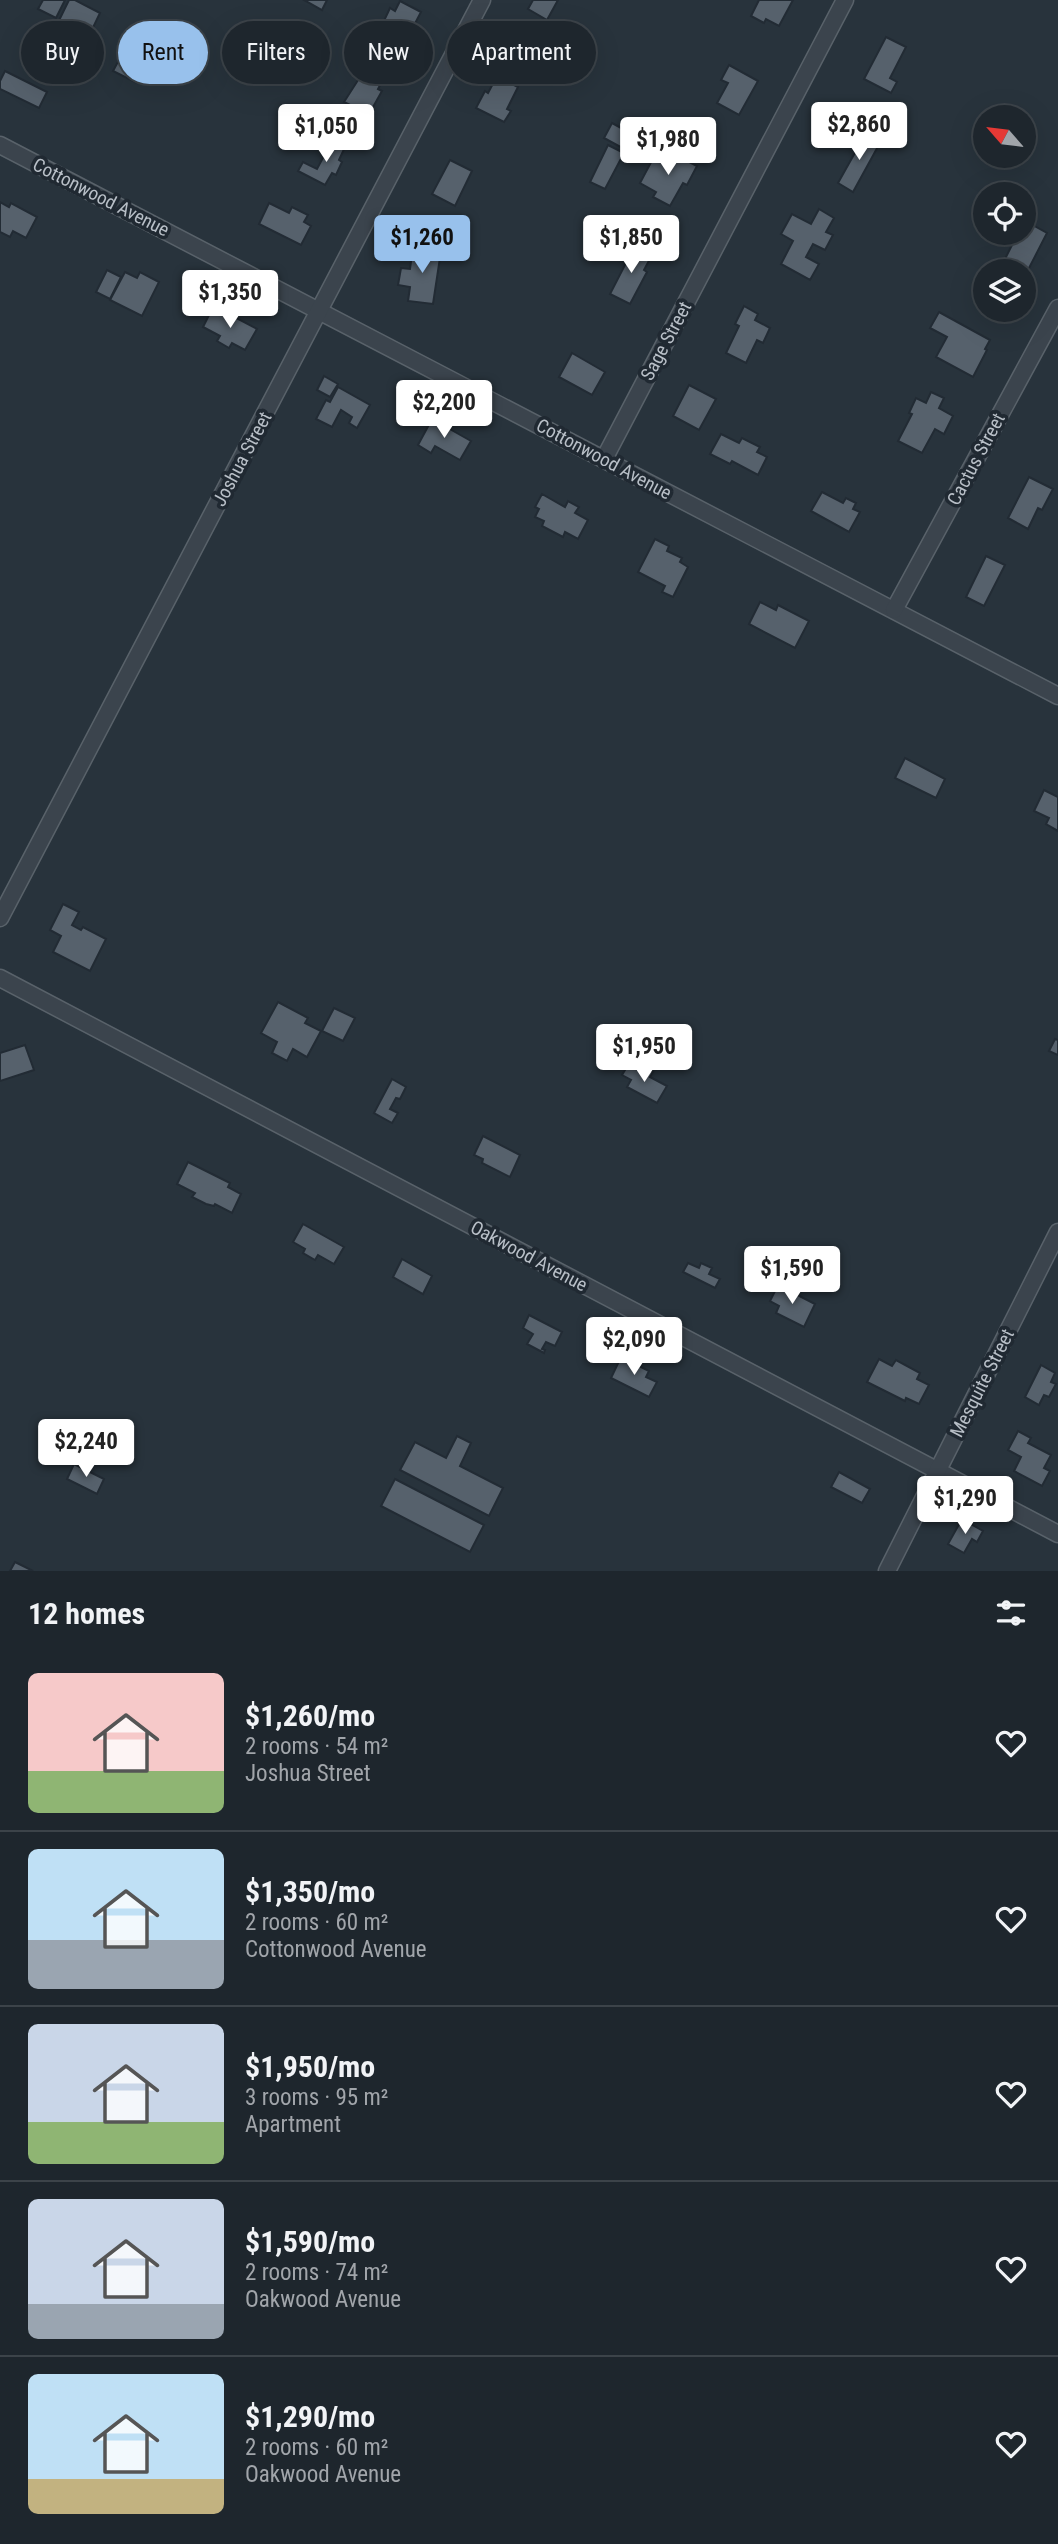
<!DOCTYPE html>
<html lang="en">
<head>
<meta charset="utf-8">
<style>
	body { margin:0; font-family:"Roboto Condensed",sans-serif; background:#262e35; color:#f1f3f6; height:100vh; display:flex; flex-direction:column; font-size:26px; white-space:nowrap }
	* { box-sizing:border-box; margin:0 }
	p { font-size:23px; color:#a1a5aa }
	.icon { flex:none; width:38px; height:38px; fill:none; stroke:currentColor; stroke-width:2; stroke-linecap:round; stroke-linejoin:round }
	.map { position:relative; height:1571px; overflow:hidden }
	.panel { display:flex; flex-direction:column; background:#1e262d; flex:1 }
	.panel>* { flex:none }
	.guide { position:absolute; left:21px; top:21px; width:700px; height:63px; display:flex; gap:14px }
	.needle { width:46px; rotate:298deg }
	.buttons { position:absolute; left:973px; top:105px; display:grid; gap:14px }
	.buttons a { display:grid; place-items:center; width:63px; height:63px; border-radius:50%; background:#1e262d; box-shadow:0 7px 28px #0002,0 0 0 2px #3c4349; font-size:35px }
	.price { position:absolute; translate:-50% -60px; padding:0 16px; border-radius:7px; background:#fff; color:#222; font-size:23px; line-height:46px; filter:drop-shadow(0 2px 4px #0008) }
	.price::after { content:''; position:absolute; left:50%; top:42px; width:21px; height:16px; margin-left:-10px; background:inherit; clip-path:polygon(0 0,100% 0,50% 100%) }
	.price.current { background:#98c1ec; color:#111 }
	ul { padding:0; list-style:none }
	li { display:flex; align-items:center; gap:21px; height:175px; padding:0 28px }
	li+li { border-top:2px solid #3c4349 }
	li span { display:grid; place-items:center; flex:none; width:196px; height:140px; border-radius:10px; color:#555 }
	li>.icon { margin-inline-start:auto }
	span .icon { width:84px; height:84px; fill:#fffc; stroke-width:1 }
	li b { font-size:30px }
	h2 { display:flex; justify-content:space-between; align-items:center; height:84px; padding:0 28px; font-size:30px }
	.tag { padding:0 24px; border-radius:32px; background:#1e262d; box-shadow:0 7px 28px #0002,0 0 0 2px #3c4349; font-size:24px; line-height:63px }
	.tag.current { background:#98c1ec; color:#111 }
	.map>svg:first-child { display:block }
</style>
</head>
<body>
<div class="map">
<svg width="1058" height="1571" viewBox="0 0 1058 1571">
	<rect width="100%" height="100%" fill="#28333c"/>
	<g fill="#56616c" stroke="#222b34" stroke-width="2">
		<path d="M43,0h22l-9,18 -18,-9z"/>
		<path d="M69,0h6l25,13 -11,23 -8,-4 -13,26 -22,-11z"/>
		<path d="M304,0h23l-5,10z"/>
		<path d="M533,0h25l-11,20 -19,-11z"/>
		<path d="M759,0h34l-14,26 -13,-7 -2,4 -13,-7z"/>
		<path d="M400,1l21,11 -23,44 -21,-11 9,-18 -4,-2 8,-17 5,3z"/>
		<path d="M886,37l20,10 -16,31 7,4 -6,11 -27,-14z"/>
		<path d="M128,43l23,12 -14,28 -24,-12z"/>
		<path d="M505,61l15,8 -8,15 6,3 -11,22 4,2 -7,11 -28,-14 9,-17 3,2z"/>
		<path d="M729,65l29,16 -19,34 -22,-12 11,-20 -7,-3z"/>
		<path d="M367,66l18,10 -7,13 4,2 -19,34 -15,-8 6,-10 -10,-5z"/>
		<path d="M5,71l42,21 -8,16 -39,-19v-8z"/>
		<path d="M612,123l22,12 -8,15 -22,-12z"/>
		<path d="M866,133l15,8 -28,51 -15,-9z"/>
		<path d="M333,139l13,6 -7,15 3,2 -6,13 -4,-2 -7,12 -27,-14 5,-9 14,7z"/>
		<path d="M608,145l16,8 -19,36 -15,-7z"/>
		<path d="M657,151l17,9 2,-5 21,11 -10,19 -4,-2 -13,23 -17,-9 3,-5 -16,-9z"/>
		<path d="M450,160l22,11 -17,35 -23,-12z"/>
		<path d="M0,202l9,5 2,-4 26,14 -11,21 -13,-7 -3,6 -10,-5z"/>
		<path d="M269,203l20,10 3,-6 16,8 -4,7 7,4 -10,19 -42,-21z"/>
		<path d="M819,209l15,9 -8,14 7,3 -8,15 -12,-6 -7,13 13,7 -9,16 -29,-16 12,-23 -12,-7 11,-20 19,10z"/>
		<path d="M1029,223l18,10 -20,39 -23,-11 14,-28 4,3z"/>
		<path d="M629,246l22,11 -7,13 3,2 -17,32 -20,-10 17,-33 -5,-2z"/>
		<path d="M413,247l28,4 -8,53 -25,-3 2,-14 -12,-2 3,-17 9,1z"/>
		<path d="M107,270l14,7 -11,22 -14,-7z"/>
		<path d="M125,272l12,6 3,-6 19,10 -17,34 -32,-16z"/>
		<path d="M744,306l14,8 -3,6 15,8 -7,15 -6,-3 -11,23 -20,-10 13,-27 -4,-2z"/>
		<path d="M212,309l13,7 2,-3 30,16 -12,21 -13,-7 -3,5 -12,-7 3,-5 -17,-9z"/>
		<path d="M939,312l51,28 -5,9 2,1 -14,27 -37,-20 11,-20 -17,-9z"/>
		<path d="M572,353l33,19 -13,23 -33,-18z"/>
		<path d="M324,376l14,8 -8,13 -13,-7z"/>
		<path d="M689,385l27,14 -17,31 -26,-14z"/>
		<path d="M338,387l32,18 -13,23 -8,-5 3,-6 -11,-7 -9,17 -16,-8 10,-19 4,2z"/>
		<path d="M931,392l13,6 -5,10 14,8 -9,18 -9,-5 -13,24 -24,-12 14,-27 -3,-1 7,-15 10,5z"/>
		<path d="M432,419l39,22 -11,19 -25,-14 -4,7 -13,-8z"/>
		<path d="M721,434l18,9 3,-5 18,9 -3,5 10,5 -9,18 -26,-14 -2,3 -20,-10z"/>
		<path d="M1029,477l24,12 -11,21 -4,-2 -10,21 -20,-11z"/>
		<path d="M822,492l21,11 3,-5 10,5 -3,6 7,3 -11,20 -38,-21z"/>
		<path d="M542,494l23,13 3,-6 11,6 -4,6 13,7 -10,19 -13,-7 -2,5 -21,-11 2,-5 -9,-4 4,-8 -4,-2z"/>
		<path d="M655,539l14,7 -2,5 15,7 -2,4 8,5 -15,30 -11,-5 3,-6 -27,-14z"/>
		<path d="M986,556l19,9 -21,41 -18,-9z"/>
		<path d="M760,602l16,8 2,-5 31,16 -14,27 -46,-24z"/>
		<path d="M905,758l40,21 -9,19 -41,-20z"/>
		<path d="M1044,790l14,7v34l-12,-7 3,-6 -15,-7z"/>
		<path d="M63,904l16,8 -7,13 9,5 2,-3 23,12 -16,32 -37,-19 8,-16 -11,-6z"/>
		<path d="M278,1002l30,16 -3,5 16,8 -14,26 -14,-8 -6,12 -15,-8 5,-11 -16,-9z"/>
		<path d="M334,1008l21,10 -12,23 -21,-10z"/>
		<path d="M1055,1039l3,1v15l-9,-4z"/>
		<path d="M25,1045l9,25 -34,11v-28z"/>
		<path d="M628,1065l16,8 2,-5 7,4 -3,5 17,9 -10,17 -30,-16 4,-7 -9,-5z"/>
		<path d="M392,1079l14,8 -6,12 -4,-1 -6,11 8,4 -6,10 -18,-10z"/>
		<path d="M483,1136l37,19 -10,22 -28,-14 1,-4 -9,-4z"/>
		<path d="M188,1162l42,21 -2,4 13,7 -9,19 -17,-9 -1,2 -8,-2 -14,-7 3,-4 -18,-9z"/>
		<path d="M303,1224l41,23 -10,17 -16,-9 -3,5 -12,-7 2,-4 -12,-7z"/>
		<path d="M402,1259l30,17 -9,18 -30,-17z"/>
		<path d="M688,1263l11,5 2,-5 11,5 -3,6 11,5 -5,9 -32,-16z"/>
		<path d="M778,1285l37,19 -11,23 -28,-14 3,-7 -9,-5z"/>
		<path d="M529,1315l33,17 -7,14 -9,-4 -4,7 3,1 -1,3 -17,-9 6,-10 -10,-6z"/>
		<path d="M621,1357l28,14 -3,6 11,5 -8,15 -38,-19z"/>
		<path d="M879,1359l13,7 4,-6 24,13 -3,6 12,6 -10,19 -13,-6 -1,3 -38,-19z"/>
		<path d="M1041,1365l14,8 -4,9 5,2 -7,13 -5,-2 -5,10 -14,-8z"/>
		<path d="M1018,1431l13,7 -3,5 23,12 -7,13 6,3 -8,15 -28,-15 7,-14 -13,-7z"/>
		<path d="M457,1436l14,7 -11,23 43,22 -14,28 -89,-46 15,-28 31,16z"/>
		<path d="M74,1464l30,15 -7,15 -30,-15z"/>
		<path d="M839,1472l31,17 -8,14 -31,-16z"/>
		<path d="M395,1479l89,46 -14,27 -89,-46z"/>
		<path d="M962,1519l21,12 -6,11 -5,-3 -8,14 -16,-9z"/>
		<path d="M15,1562l18,9h-23z"/>
	</g>
	<g fill="none" stroke-linecap="round" stroke-linejoin="round">
		<g stroke="#59626a" stroke-width="19">
			<g id="minor">
				<path d="M0,145l1058,551"/>
				<path d="M604,459l241,-459"/>
				<path d="M894,610l164,-302"/>
				<path d="M0,918l482,-918"/>
				<path d="M0,978l1058,556"/>
				<path d="M887,1571l171,-339"/>
			</g>
		</g>
		<use href="#minor" stroke="#3b444d" stroke-width="16"/>
	</g>
	<g text-anchor="middle" dominant-baseline="central" stroke-width="7" stroke-linejoin="round" paint-order="stroke">
		<g font-size="19" fill="#b8bfc7" stroke="#202932">
			<text transform="translate(101 197) rotate(27)">Cottonwood Avenue</text>
			<text transform="translate(666 341) rotate(-62)">Sage Street</text>
			<text transform="translate(242 459) rotate(-62)">Joshua Street</text>
			<text transform="translate(604 459) rotate(28)">Cottonwood Avenue</text>
			<text transform="translate(976 459) rotate(-62)">Cactus Street</text>
			<text transform="translate(529 1256) rotate(28)">Oakwood Avenue</text>
			<text transform="translate(982 1383) rotate(-63)">Mesquite Street</text>
		</g>
	</g>
</svg>
<div class="buttons">
<a><svg class="needle" viewBox="-14 -14 28 28"><path d="M0-13l5 13h-10z" fill="#e53935"/><path d="M0 13l5-13h-10z" fill="#a1a5aa"/></svg></a>
<a><svg class="icon" aria-label="locate" viewBox="0 0 24 24"><circle cx="12" cy="12" r="6"/><path d="M12 2v4M12 18v4M2 12h4M18 12h4"/></svg></a>
<a><svg class="icon" aria-label="layers" viewBox="0 0 24 24"><path d="M12 4l9 5-9 5-9-5zM3 14l9 5 9-5"/></svg></a>
</div>
<b class="price" style="left:859px;top:162px">$2,860</b>
<b class="price" style="left:326px;top:164px">$1,050</b>
<b class="price" style="left:668px;top:177px">$1,980</b>
<b class="price current" style="left:422px;top:275px">$1,260</b>
<b class="price" style="left:631px;top:275px">$1,850</b>
<b class="price" style="left:230px;top:330px">$1,350</b>
<b class="price" style="left:444px;top:440px">$2,200</b>
<b class="price" style="left:644px;top:1084px">$1,950</b>
<b class="price" style="left:792px;top:1306px">$1,590</b>
<b class="price" style="left:634px;top:1377px">$2,090</b>
<b class="price" style="left:86px;top:1479px">$2,240</b>
<b class="price" style="left:965px;top:1536px">$1,290</b>
<div class="guide">
<a class="tag">Buy</a>
<a class="tag current">Rent</a>
<a class="tag">Filters</a>
<a class="tag">New</a>
<a class="tag">Apartment</a>
</div>
</div>
<section class="panel">
<h2>12 homes<svg class="icon" aria-label="filters" viewBox="0 0 24 24"><path d="M4 7h16M4 17h16"/><circle cx="9" cy="7" r="2"/><circle cx="15" cy="17" r="2"/></svg></h2>
<ul>
<li><span style="background:linear-gradient(#f6c9c9 70%,#8fb573 0)"><svg class="icon" aria-label="home" viewBox="0 0 24 24"><path d="M3 11l9-7 9 7M6 9v11h12V9"/></svg></span><div><b>$1,260/mo</b><p>2 rooms · 54 m²</p><p>Joshua Street</p></div><svg class="icon" aria-label="heart" viewBox="0 0 24 24"><path d="M12 20l-8-8c-3-5 5-10 8-4 3-6 11-1 8 4z"/></svg></li>
<li><span style="background:linear-gradient(#bfe0f5 65%,#9aa5b1 0)"><svg class="icon" aria-label="home" viewBox="0 0 24 24"><path d="M3 11l9-7 9 7M6 9v11h12V9"/></svg></span><div><b>$1,350/mo</b><p>2 rooms · 60 m²</p><p>Cottonwood Avenue</p></div><svg class="icon" aria-label="heart" viewBox="0 0 24 24"><path d="M12 20l-8-8c-3-5 5-10 8-4 3-6 11-1 8 4z"/></svg></li>
<li><span style="background:linear-gradient(#c9d6e8 70%,#8fb573 0)"><svg class="icon" aria-label="home" viewBox="0 0 24 24"><path d="M3 11l9-7 9 7M6 9v11h12V9"/></svg></span><div><b>$1,950/mo</b><p>3 rooms · 95 m²</p><p>Apartment</p></div><svg class="icon" aria-label="heart" viewBox="0 0 24 24"><path d="M12 20l-8-8c-3-5 5-10 8-4 3-6 11-1 8 4z"/></svg></li>
<li><span style="background:linear-gradient(#c9d6e8 75%,#9aa5b1 0)"><svg class="icon" aria-label="home" viewBox="0 0 24 24"><path d="M3 11l9-7 9 7M6 9v11h12V9"/></svg></span><div><b>$1,590/mo</b><p>2 rooms · 74 m²</p><p>Oakwood Avenue</p></div><svg class="icon" aria-label="heart" viewBox="0 0 24 24"><path d="M12 20l-8-8c-3-5 5-10 8-4 3-6 11-1 8 4z"/></svg></li>
<li><span style="background:linear-gradient(#bfe0f5 75%,#c2b280 0)"><svg class="icon" aria-label="home" viewBox="0 0 24 24"><path d="M3 11l9-7 9 7M6 9v11h12V9"/></svg></span><div><b>$1,290/mo</b><p>2 rooms · 60 m²</p><p>Oakwood Avenue</p></div><svg class="icon" aria-label="heart" viewBox="0 0 24 24"><path d="M12 20l-8-8c-3-5 5-10 8-4 3-6 11-1 8 4z"/></svg></li>
</ul>
</section>
</body>
</html>
